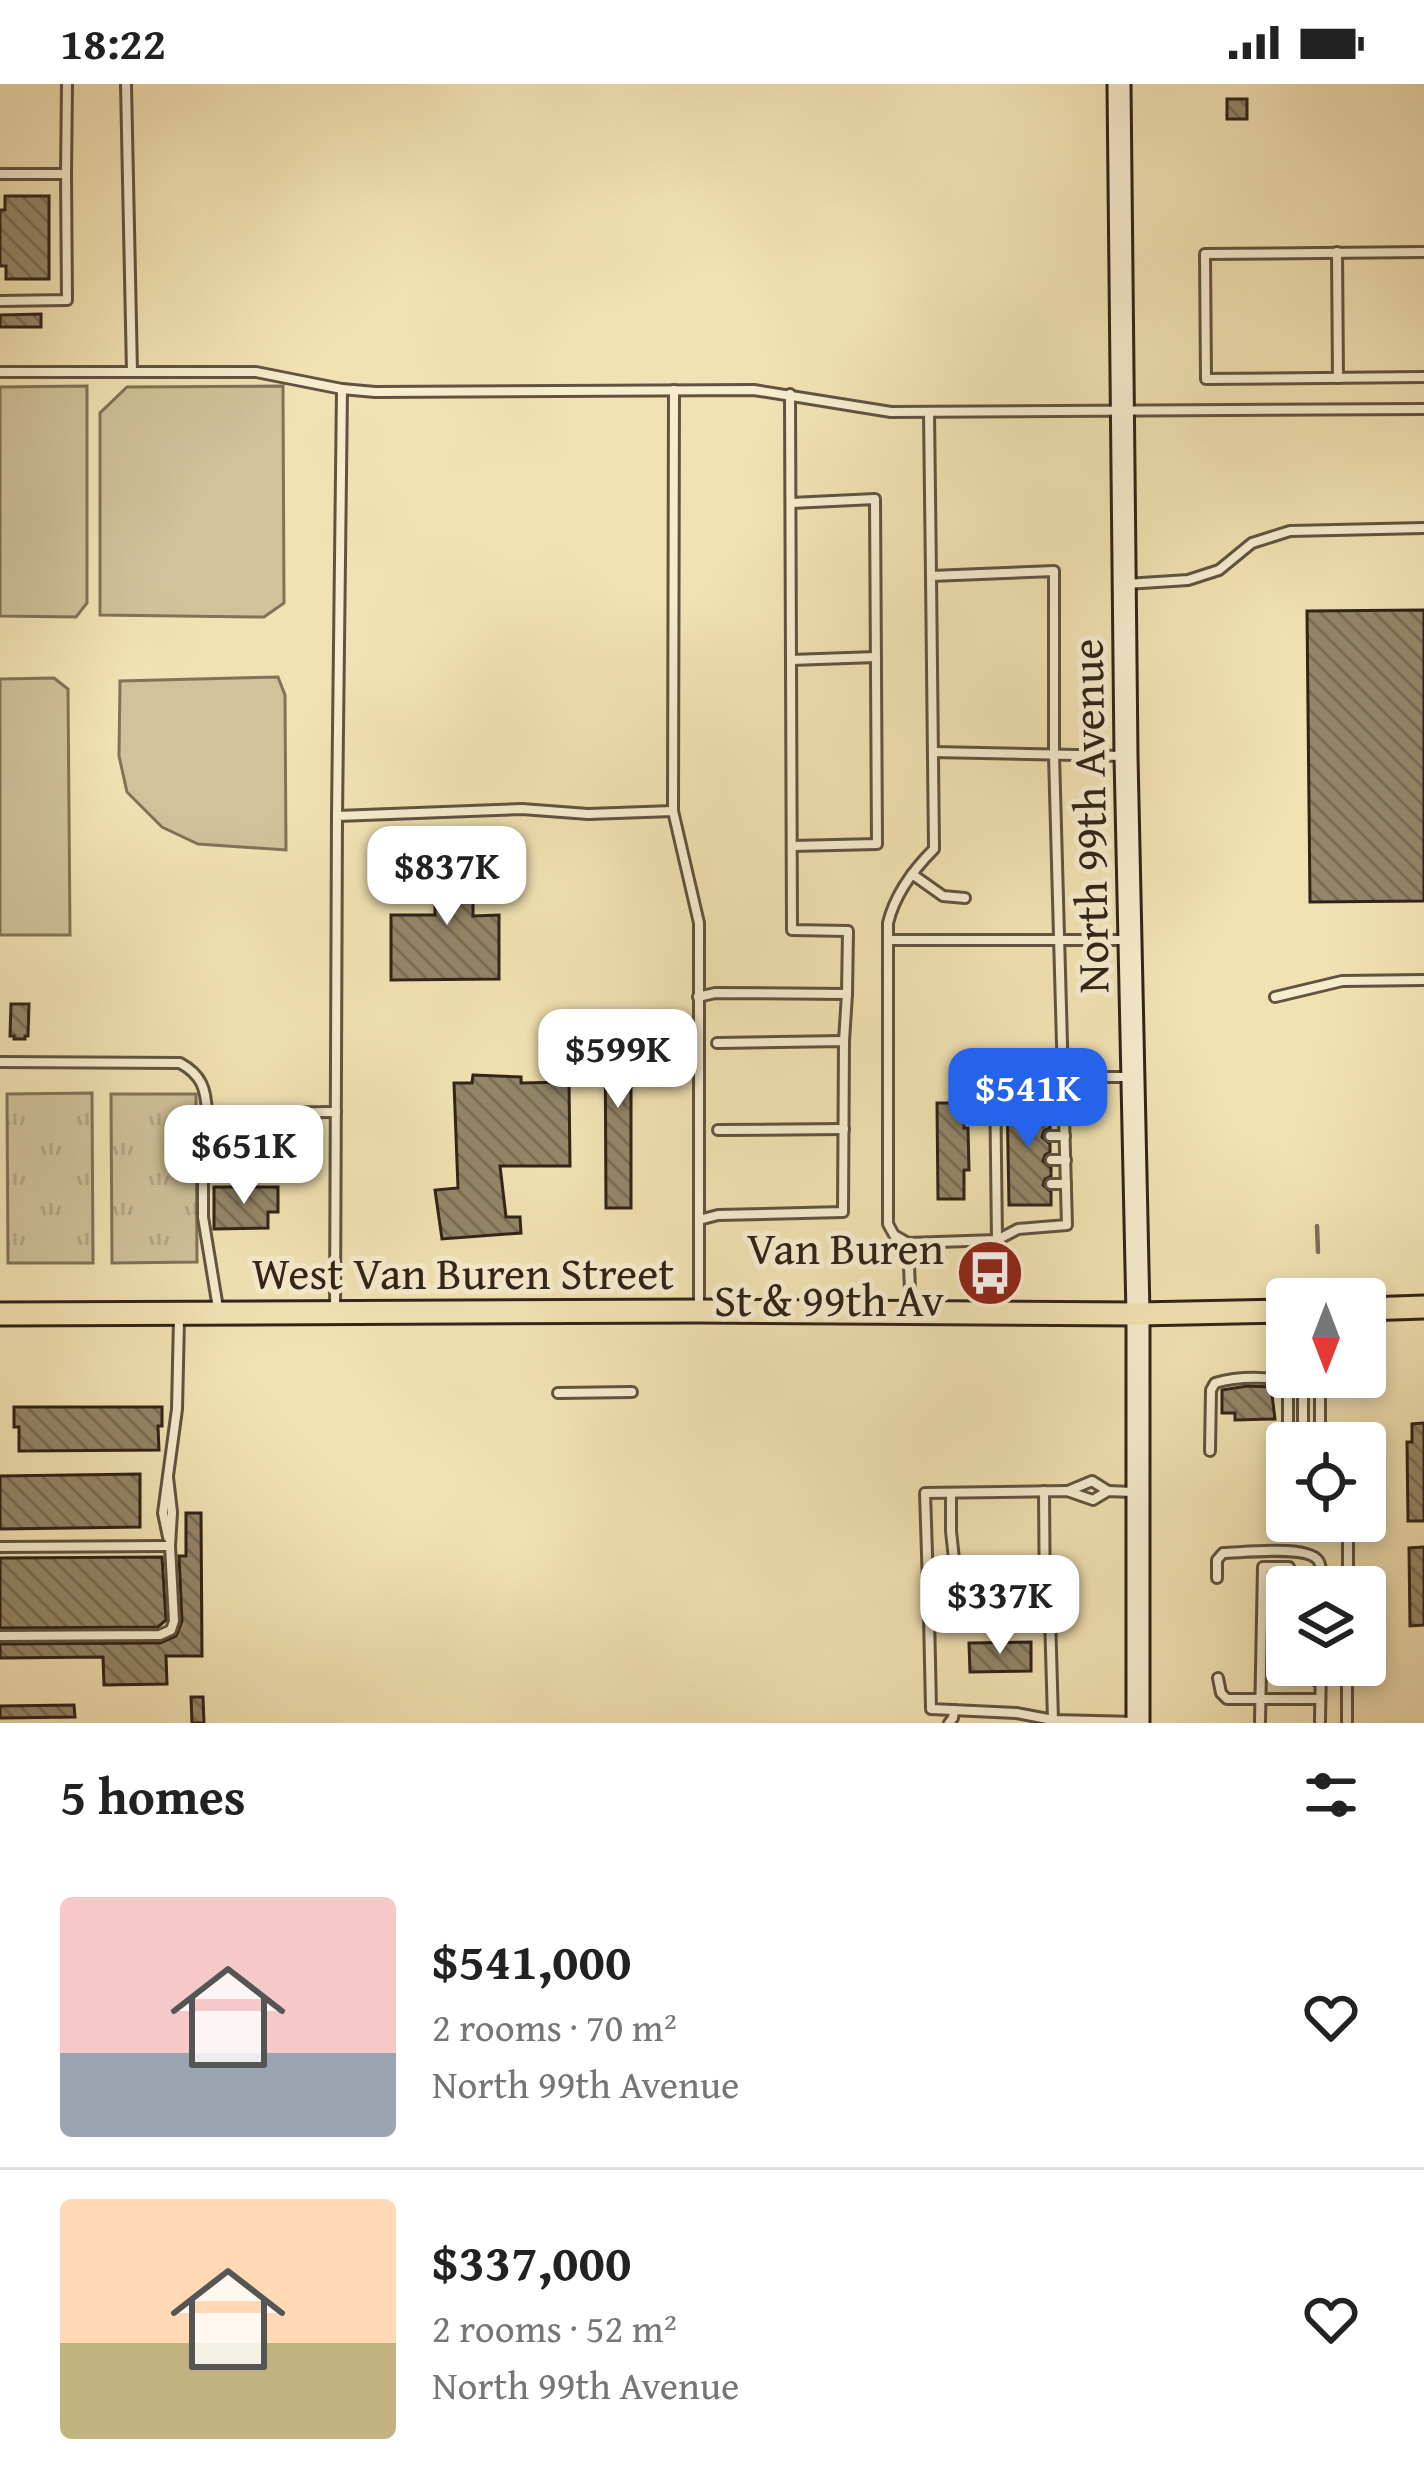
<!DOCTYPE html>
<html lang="en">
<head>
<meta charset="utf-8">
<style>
	body { margin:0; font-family:"Gentium Book Plus",serif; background:#f2f2f2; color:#222; height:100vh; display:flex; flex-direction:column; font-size:45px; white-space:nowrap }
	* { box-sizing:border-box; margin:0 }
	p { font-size:39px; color:#767676 }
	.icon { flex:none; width:66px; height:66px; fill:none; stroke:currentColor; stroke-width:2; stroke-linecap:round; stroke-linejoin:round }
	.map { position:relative; height:1639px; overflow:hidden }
	.side { display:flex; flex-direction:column; background:#fff; flex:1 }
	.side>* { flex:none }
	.needle { width:78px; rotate:180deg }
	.buttons { position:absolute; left:1266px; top:1194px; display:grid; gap:24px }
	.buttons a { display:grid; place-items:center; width:120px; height:120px; border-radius:12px; background:#fff; box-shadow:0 6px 18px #0003; font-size:60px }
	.price { position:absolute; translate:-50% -102px; padding:0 27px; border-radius:24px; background:#fff; color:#222; font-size:39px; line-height:78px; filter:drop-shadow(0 3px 6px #0008) }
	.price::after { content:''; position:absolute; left:50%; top:72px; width:36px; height:27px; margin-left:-18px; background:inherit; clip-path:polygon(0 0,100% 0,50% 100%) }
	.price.on { background:#2563eb; color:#fff }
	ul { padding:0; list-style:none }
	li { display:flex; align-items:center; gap:36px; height:300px; padding:0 60px }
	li+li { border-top:3px solid #e0e0e0 }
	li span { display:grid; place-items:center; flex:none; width:336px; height:240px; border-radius:12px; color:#555 }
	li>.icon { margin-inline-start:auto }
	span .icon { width:144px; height:144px; fill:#fffc; stroke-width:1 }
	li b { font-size:51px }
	h2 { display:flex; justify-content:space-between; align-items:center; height:144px; padding:0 60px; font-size:51px }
	.status { display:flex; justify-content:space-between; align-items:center; height:84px; padding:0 60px; background:#fff; direction:ltr }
	.status svg { height:33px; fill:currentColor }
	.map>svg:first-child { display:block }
</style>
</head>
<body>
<div class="status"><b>18:22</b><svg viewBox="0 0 49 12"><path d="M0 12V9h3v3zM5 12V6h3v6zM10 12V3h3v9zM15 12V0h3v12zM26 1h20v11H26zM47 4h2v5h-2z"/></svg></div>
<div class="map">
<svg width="1424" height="1639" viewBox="0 0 1424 1639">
	<defs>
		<pattern id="park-tufts" width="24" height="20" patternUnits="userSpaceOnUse" patternTransform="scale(3)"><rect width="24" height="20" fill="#d1c299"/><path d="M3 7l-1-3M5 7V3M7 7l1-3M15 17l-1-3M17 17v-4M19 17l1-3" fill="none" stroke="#b4a683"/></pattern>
		<pattern id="building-back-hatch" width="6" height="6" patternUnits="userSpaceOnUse" patternTransform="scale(3)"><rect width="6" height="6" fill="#958669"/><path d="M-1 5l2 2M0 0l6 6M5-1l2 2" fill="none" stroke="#7a6d56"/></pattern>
	</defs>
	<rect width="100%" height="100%" fill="#f2e2b3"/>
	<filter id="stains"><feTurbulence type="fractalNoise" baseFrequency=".00167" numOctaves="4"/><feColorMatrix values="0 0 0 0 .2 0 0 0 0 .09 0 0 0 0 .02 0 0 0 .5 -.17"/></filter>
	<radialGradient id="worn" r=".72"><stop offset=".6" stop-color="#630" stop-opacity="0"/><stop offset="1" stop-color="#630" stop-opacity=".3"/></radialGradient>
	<g fill="#d1c299" stroke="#817259" stroke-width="3">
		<path d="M87,302v217l-11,14 -76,-1v-229z"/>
		<path d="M283,302l1,217 -20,14 -164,-2v-202l27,-26z"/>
		<path d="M278,593l7,18 1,155 -88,-6 -36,-17 -35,-35 -8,-36 1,-75z"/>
		<path d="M54,594l14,11 2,246h-70v-256z"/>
	</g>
	<g fill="url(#park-tufts)" stroke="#817259" stroke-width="3">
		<path d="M92,1009l1,170h-85l-1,-169z"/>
		<path d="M111,1010h85l1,168 -85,1z"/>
	</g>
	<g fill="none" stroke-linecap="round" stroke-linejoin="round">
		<path stroke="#7d6f56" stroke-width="4.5" d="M1317,1142l1,26"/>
	</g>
	<g fill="url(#building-back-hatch)" stroke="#312319" stroke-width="3">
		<rect x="1227" y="15" width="20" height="20"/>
		<path d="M5,112h44v83h-43v-13h-6v-56h5z"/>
		<path d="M41,230v13h-41v-12z"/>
		<path d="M1424,526v291l-114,1 -3,-291z"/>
		<path d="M435,760h38v72l26,-1v64l-108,1v-65h44z"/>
		<path d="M11,920h18l-1,32h-3v3h-11v-3h-4z"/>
		<path d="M605,932h26v192h-25z"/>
		<path d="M473,991l48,2v6l48,-1 1,84h-70l6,51h14l1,16 -79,6 -7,-49 23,-2 -4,-105h18z"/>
		<path d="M1050,1010v13l-6,3 -2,6 8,7v5l-6,3 -2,6 8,7v8l-5,3 -2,6 8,7v8l-6,3 -2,6 8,7v13h-42l-2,-110z"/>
		<path d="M937,1019h27v25h4l1,42h-5v29h-26z"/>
		<path d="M214,1103h64v25h-10v16l-54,1z"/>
		<path d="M1247,1302l24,1 4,32 -40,1v-7h-13v-23z"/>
		<path d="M14,1323h148v19h-4l1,24 -140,1v-24h-5z"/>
		<path d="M1424,1339v98h-16l-1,-79h5v-18z"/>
		<path d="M140,1390v53l-140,2v-53z"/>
		<path d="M186,1429h15l1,143h-36l1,28 -63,1 -1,-28 -103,1v-14l160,-1 16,-7 6,-15 -3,-65h7z"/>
		<path d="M1424,1463v78l-14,1 -1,-78z"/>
		<path d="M162,1473l4,63 -8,7 -158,1v-70z"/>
		<path d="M1031,1558v29l-61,1 -1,-29z"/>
		<path d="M191,1613h12l1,26h-12z"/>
		<path d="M74,1621l1,12 -75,1v-12z"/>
	</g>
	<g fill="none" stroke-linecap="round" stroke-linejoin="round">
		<g stroke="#615340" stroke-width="14">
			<g id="service">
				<path d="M126,0l6,288"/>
				<path d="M0,90h66l1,126 -67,1"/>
				<path d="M66,90l1,-90"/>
				<path d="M1337,168l1,126"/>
				<path d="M1424,168l-219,2 1,125 218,-2"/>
				<path d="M0,288h256l86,17 33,3 379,-2 137,22 533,-3"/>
				<path d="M790,310l2,536 56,1 -1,63"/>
				<path d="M929,328l2,164"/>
				<path d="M791,419l84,-4 2,345 -85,2"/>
				<path d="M1126,500l62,-4 31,-10 33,-27 38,-12 134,-3"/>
				<path d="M791,576l85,-3"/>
				<path d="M933,668l190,4"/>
				<path d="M673,727l1,-421"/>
				<path d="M337,732l5,-427"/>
				<path d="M912,790l31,22 22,2"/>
				<path d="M888,856h240"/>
				<path d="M698,913l17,-4 132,1 -3,47"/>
				<path d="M1275,913l67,-16 82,-1"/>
				<path d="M0,978l180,1c22,12 26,26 27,50l129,-1"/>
				<path d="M956,993h39"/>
				<path d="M207,1029l-4,44v60l15,91"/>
				<path d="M1050,1031h15"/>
				<path d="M718,1046l126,-1"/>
				<path d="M1050,1052h15"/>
				<path d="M1051,1076h15"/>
				<path d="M1051,1100h15"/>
				<path d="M699,1136l19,-5 125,-3 1,-171 -127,2"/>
				<path d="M997,1156l-2,-163h135"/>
				<path d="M908,1159l-14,-8 -6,-11v-301c7,-29 25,-53 46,-74l-3,-273 123,-5v184l13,470 -49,4 -21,11 -89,3 3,69"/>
				<path d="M335,1228l2,-496 185,-7 66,5 85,-3 26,112v387"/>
				<path d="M1320,1293v66"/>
				<path d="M1285,1297l3,10v52"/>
				<path d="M558,1309l74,-1"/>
				<path d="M1210,1367l1,-61 4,-7c24,-7 63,-8 85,4l3,9v47"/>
				<path d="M1044,1407l1,125"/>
				<path d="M1068,1407l24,-10 16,10"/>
				<path d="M951,1409v38l5,47 13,7h75"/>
				<path d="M1342,1437l6,10v56"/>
				<path d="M168,1453l-5,-24 14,-104 2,-90"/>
				<path d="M0,1463l170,-1"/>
				<path d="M1217,1494v-18l6,-7c18,0 88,-9 96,9 3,6 2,13 2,19"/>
				<path d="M929,1531l-4,-122 142,-2 26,9 15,-9 25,1"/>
				<path d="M0,1552l160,-1 11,-5 3,-9 -4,-75 2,-34 -4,-35"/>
				<path d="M1303,1581l1,5 15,13"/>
				<path d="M1218,1594l3,15 6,6h93"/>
				<path d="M1260,1637l3,-154h26l7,20"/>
				<path d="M1320,1637l1,-56"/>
				<path d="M1347,1637v-56"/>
				<path d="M949,1639l4,-5 1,-8"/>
				<path d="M1053,1639v-3l-3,-104 -121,-1 2,94 85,4 37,7 83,2"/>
			</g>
		</g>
		<g stroke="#312319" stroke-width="27">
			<path id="secondary" d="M1119,0l7,672 12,558v409"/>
		</g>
		<g stroke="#312319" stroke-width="27">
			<g id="primary">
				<path d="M1365,1225l59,-2"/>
				<path d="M0,1230l699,-3 439,3 149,-3"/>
			</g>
		</g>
		<use href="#service" stroke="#f7ecce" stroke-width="8"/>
		<use href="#secondary" stroke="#f7ecce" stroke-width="21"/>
		<use href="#primary" stroke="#f2e2b3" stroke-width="21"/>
	</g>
	<defs>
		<g id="bus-disc" transform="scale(3.45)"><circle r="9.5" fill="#8f2418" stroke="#f7ecce"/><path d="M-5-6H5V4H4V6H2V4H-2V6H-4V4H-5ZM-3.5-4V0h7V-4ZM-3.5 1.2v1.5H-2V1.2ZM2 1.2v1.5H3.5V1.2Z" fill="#fff"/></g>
	</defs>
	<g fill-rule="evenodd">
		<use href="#bus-disc" x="990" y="1189"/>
	</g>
	<g text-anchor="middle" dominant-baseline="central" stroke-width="10" stroke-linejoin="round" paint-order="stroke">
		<g font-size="45" fill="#312319" stroke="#f7ecce">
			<text transform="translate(1089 732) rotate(-91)">North 99th Avenue</text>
			<text x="463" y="1188">West Van Buren Street</text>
		</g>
		<g font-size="45" fill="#312319" stroke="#f7ecce" text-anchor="end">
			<text x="944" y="1163">Van Buren<tspan x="944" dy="52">St &amp; 99th Av</tspan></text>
		</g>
	</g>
	<rect width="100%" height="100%" filter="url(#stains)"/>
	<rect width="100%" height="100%" fill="url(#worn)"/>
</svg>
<div class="buttons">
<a><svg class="needle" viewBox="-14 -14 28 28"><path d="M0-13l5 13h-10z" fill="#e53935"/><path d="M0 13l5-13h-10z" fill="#767676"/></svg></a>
<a><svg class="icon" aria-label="locate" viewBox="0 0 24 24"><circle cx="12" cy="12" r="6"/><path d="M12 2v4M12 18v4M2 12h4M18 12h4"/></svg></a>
<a><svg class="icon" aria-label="layers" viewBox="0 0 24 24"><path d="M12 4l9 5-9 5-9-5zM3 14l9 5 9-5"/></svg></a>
</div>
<b class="price" style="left:447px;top:844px">$837K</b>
<b class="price" style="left:618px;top:1027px">$599K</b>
<b class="price on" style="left:1028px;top:1066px">$541K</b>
<b class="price" style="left:244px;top:1123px">$651K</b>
<b class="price" style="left:1000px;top:1573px">$337K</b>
</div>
<section class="side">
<h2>5 homes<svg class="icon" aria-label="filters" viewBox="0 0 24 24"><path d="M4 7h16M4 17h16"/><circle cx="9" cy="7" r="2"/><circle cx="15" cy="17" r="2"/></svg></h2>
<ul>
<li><span style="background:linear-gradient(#f6c9c9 65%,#9aa5b1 0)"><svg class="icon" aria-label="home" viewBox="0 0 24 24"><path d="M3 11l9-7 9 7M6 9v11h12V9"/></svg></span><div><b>$541,000</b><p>2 rooms · 70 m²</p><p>North 99th Avenue</p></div><svg class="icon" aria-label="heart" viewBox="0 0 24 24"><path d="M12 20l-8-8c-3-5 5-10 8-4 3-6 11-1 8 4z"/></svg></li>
<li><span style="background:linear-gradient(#ffd9b3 60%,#c2b280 0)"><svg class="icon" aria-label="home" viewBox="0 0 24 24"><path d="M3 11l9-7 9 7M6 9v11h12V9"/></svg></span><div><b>$337,000</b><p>2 rooms · 52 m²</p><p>North 99th Avenue</p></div><svg class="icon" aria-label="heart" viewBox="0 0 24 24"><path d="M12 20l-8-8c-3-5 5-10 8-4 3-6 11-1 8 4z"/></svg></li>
</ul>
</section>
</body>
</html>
